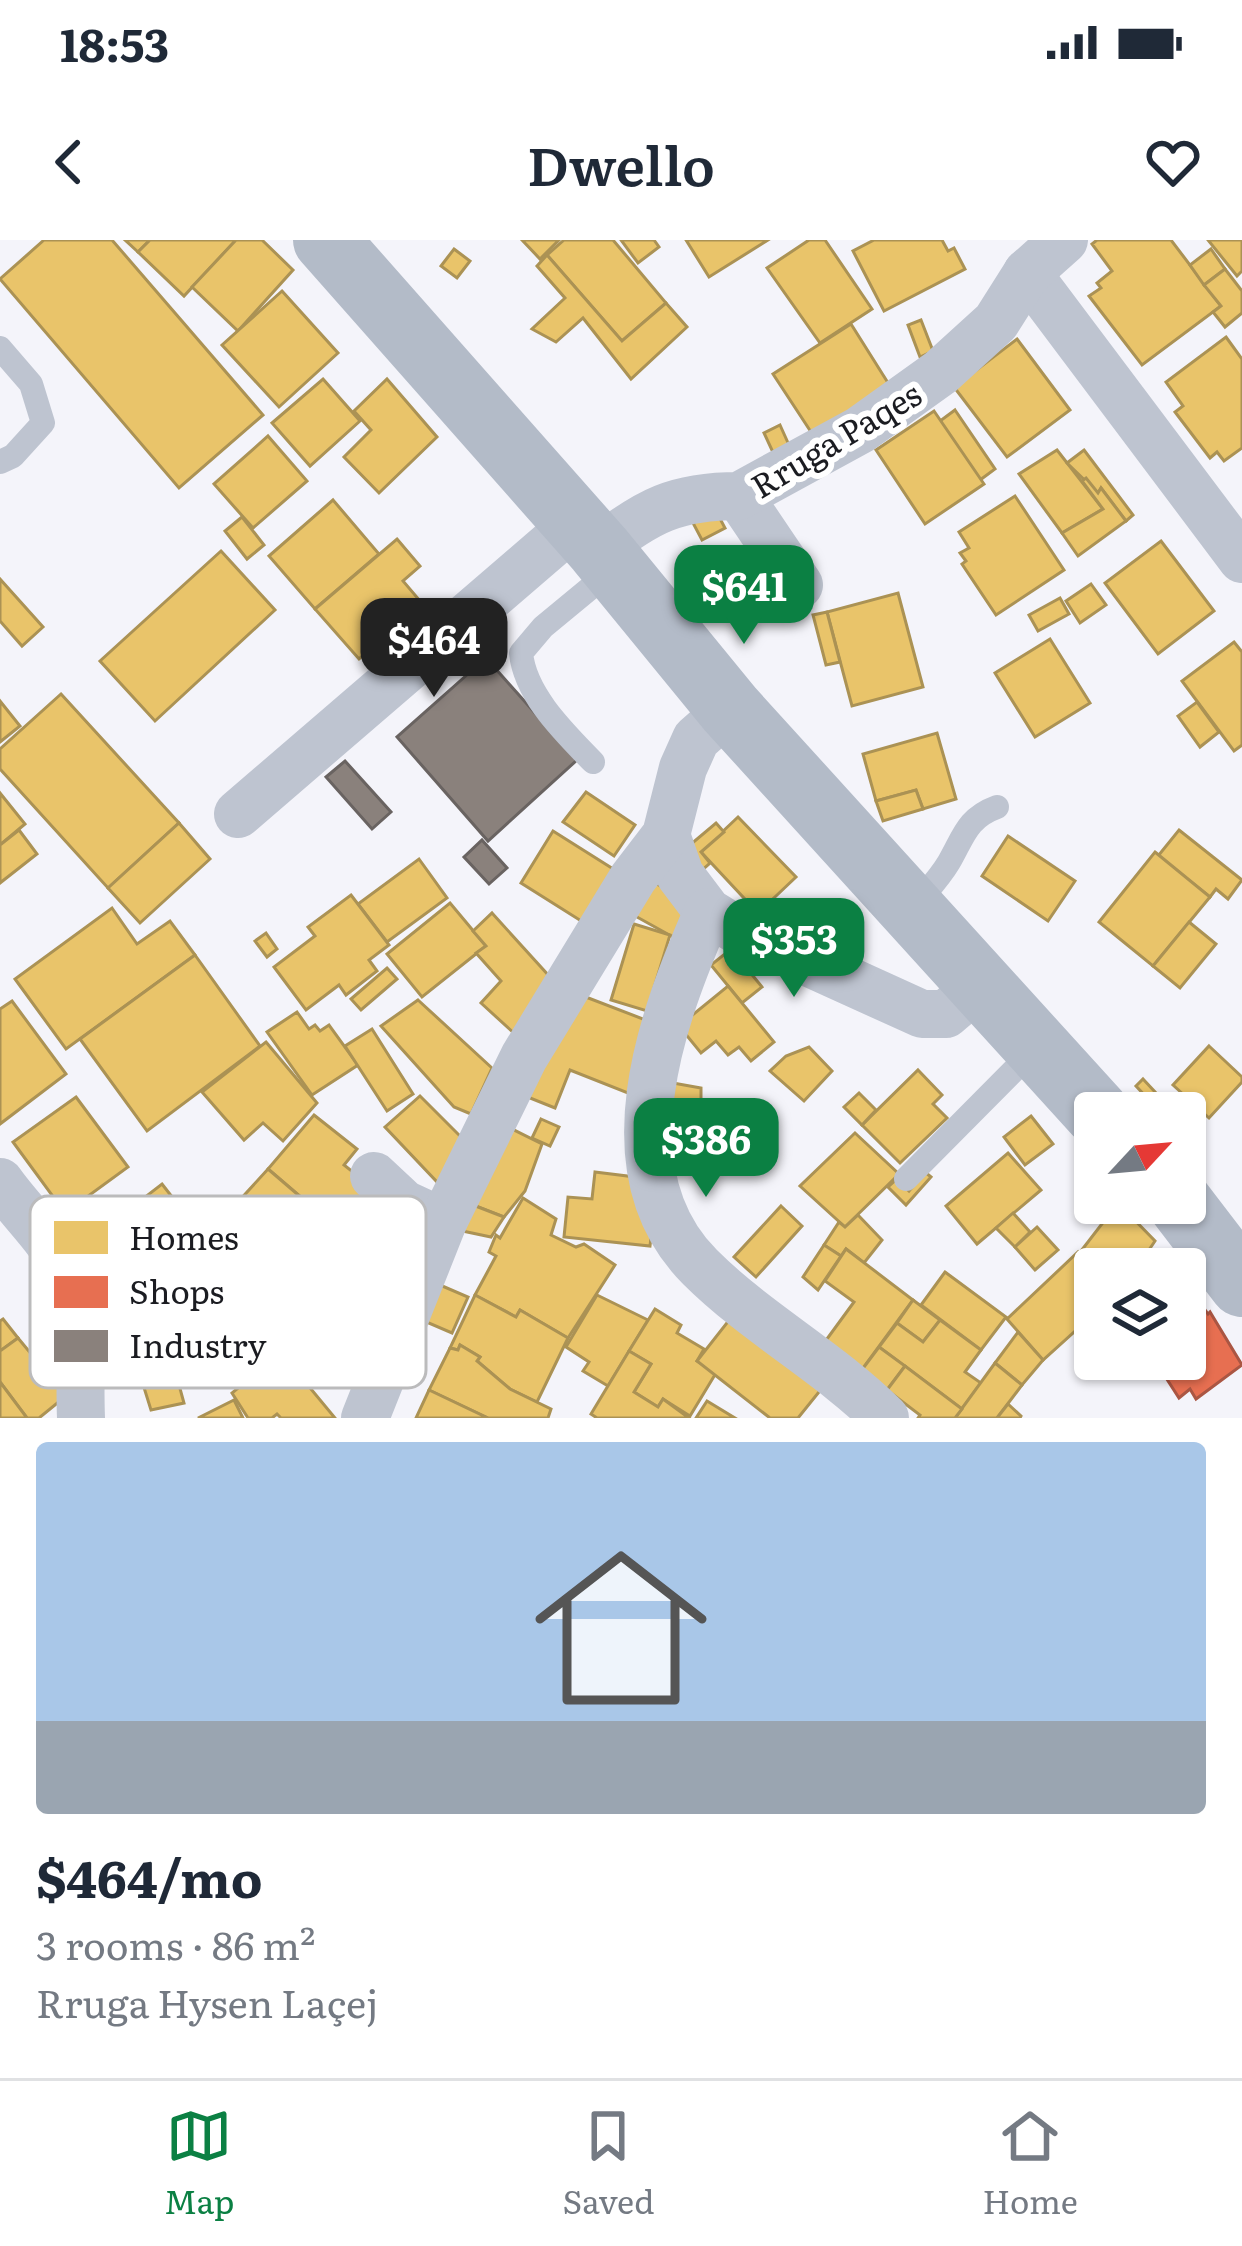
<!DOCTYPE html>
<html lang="en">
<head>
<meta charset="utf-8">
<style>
	body { margin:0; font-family:Literata,serif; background:#f6f6f7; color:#1f2937; height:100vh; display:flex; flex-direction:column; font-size:45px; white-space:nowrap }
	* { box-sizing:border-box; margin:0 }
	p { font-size:39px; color:#747a83 }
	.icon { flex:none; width:66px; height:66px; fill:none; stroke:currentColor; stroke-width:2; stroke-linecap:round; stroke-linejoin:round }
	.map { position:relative; height:1178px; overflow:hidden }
	.drawer { display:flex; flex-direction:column; background:#fff; flex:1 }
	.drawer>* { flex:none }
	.needle { width:78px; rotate:64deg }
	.controls { position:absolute; left:1074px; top:852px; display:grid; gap:24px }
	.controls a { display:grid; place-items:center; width:132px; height:132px; border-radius:12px; background:#fff; box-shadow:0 3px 9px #0004; font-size:60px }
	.price { position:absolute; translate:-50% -102px; padding:0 27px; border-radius:24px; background:#0b8043; color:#fff; font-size:39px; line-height:78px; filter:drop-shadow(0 3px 6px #0008) }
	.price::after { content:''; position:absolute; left:50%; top:72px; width:36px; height:27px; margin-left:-18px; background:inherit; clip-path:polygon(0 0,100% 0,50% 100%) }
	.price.selected { background:#222; color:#fff }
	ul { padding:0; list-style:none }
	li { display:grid; align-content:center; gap:24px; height:636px; padding:0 36px }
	li span { display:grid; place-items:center; height:372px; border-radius:12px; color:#555 }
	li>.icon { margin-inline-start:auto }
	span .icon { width:216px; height:216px; fill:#fffc; stroke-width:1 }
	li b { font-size:51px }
	.status { display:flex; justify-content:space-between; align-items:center; height:84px; padding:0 60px; background:#fff; direction:ltr }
	.status svg { height:33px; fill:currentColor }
	header { display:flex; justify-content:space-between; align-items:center; height:156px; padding:0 36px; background:#fff; font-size:54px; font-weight:600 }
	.menu { display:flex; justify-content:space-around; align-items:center; height:168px; border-top:3px solid #e0e1e3; background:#fff; font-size:33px; color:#747a83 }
	.menu a { display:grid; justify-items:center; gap:6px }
	.menu .selected { color:#0b8043 }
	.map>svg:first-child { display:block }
</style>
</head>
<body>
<div class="status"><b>18:53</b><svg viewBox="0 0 49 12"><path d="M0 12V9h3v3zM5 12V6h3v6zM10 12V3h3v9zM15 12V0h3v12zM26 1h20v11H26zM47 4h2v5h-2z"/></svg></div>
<header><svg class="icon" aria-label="back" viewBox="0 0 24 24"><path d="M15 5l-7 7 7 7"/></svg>Dwello<svg class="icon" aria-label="heart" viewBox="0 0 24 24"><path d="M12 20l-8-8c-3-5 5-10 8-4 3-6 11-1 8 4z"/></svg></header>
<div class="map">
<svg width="1242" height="1178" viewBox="0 0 1242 1178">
	<rect width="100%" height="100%" fill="#f4f4fa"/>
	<g fill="#e9c46a" stroke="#ab9254" stroke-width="3">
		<path d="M44,0h68l151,175 -84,73 -179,-209z"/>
		<path d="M125,0h25l-12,12z"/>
		<path d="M150,0h86l-52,56 -46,-44z"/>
		<path d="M236,0h26l31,30 -55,61 -46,-44z"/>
		<path d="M522,0h37l-19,19z"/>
		<path d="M564,0h49l53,63 -44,38 -75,-86z"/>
		<path d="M621,0h33l5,7 -21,16z"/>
		<path d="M686,0h82l-59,37z"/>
		<path d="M809,0h16l47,69 -52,34 -53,-75z"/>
		<path d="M874,0h68l6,11 6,-3 11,21 -81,42 -31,-60z"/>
		<path d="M1097,0h74l50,66 -79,59 -53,-69 12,-8 -4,-5 15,-12 -20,-27z"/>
		<path d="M1208,0h34v31l-5,5z"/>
		<path d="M454,9l16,12 -13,17 -16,-12z"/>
		<path d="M1211,9l14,20 -21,16 -14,-20z"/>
		<path d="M547,15l75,86 44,-38 21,24 -56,52 -48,-61 -27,24 -24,-13 33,-31 -28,-32z"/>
		<path d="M1225,29l17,22v22l-17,14 -12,-15 8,-6 -17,-21z"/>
		<path d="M282,51l56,62 -59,54 -57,-62z"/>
		<path d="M921,80l12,31 -13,6 -12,-32z"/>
		<path d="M851,84l39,62 -77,49 -40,-61z"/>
		<path d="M1226,97l16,22v89l-18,13 -7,-9 -7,6 -35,-46 8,-6 -17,-24z"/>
		<path d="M1017,99l53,71 -63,47 -53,-70z"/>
		<path d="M323,139l37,42 -50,45 -38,-43z"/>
		<path d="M387,139l50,58 -58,56 -35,-36 27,-27 -17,-19z"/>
		<path d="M955,170l40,59 -15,11 -40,-59z"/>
		<path d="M934,171l50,73 -59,40 -49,-74z"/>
		<path d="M780,185l13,29 -16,7 -13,-28z"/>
		<path d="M268,196l39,45 -54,47 -39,-44z"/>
		<path d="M1057,210l46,59 -41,24 -43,-59z"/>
		<path d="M1084,210l49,65 -7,6 -25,-33 -3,5 -31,-30z"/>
		<path d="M1086,238l12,15 3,-5 25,33 -48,35 -16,-23 41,-24 -21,-28z"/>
		<path d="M1015,256l49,74 -68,45 -34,-51 4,-3 -6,-8 9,-5 -10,-16z"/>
		<path d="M333,260l46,54 -64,55 -46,-53z"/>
		<path d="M716,271l9,17 -23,12 -9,-17z"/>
		<path d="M242,277l22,28 -17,14 -22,-28z"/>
		<path d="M397,299l23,27 -17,15 29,34 -40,35 -10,-11 -23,20 -44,-50z"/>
		<path d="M1161,301l53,70 -56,43 -53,-71z"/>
		<path d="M221,311l54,59 -120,111 -55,-60z"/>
		<path d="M0,339l43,48 -21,19 -22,-25z"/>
		<path d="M1091,344l15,21 -26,18 -14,-22z"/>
		<path d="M898,353l25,94 -71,19 -25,-94z"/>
		<path d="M1060,358l9,16 -31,17 -9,-16z"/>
		<path d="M827,372l13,50 -14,3 -13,-50z"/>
		<path d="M1050,399l40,64 -55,34 -40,-64z"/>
		<path d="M1234,402l8,10v93l-8,6 -52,-70z"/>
		<path d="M61,454l118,129 -71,65 -108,-119v-20z"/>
		<path d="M0,461l20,25 -20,16z"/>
		<path d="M1197,462l22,30 -19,15 -22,-31z"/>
		<path d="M937,493l19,66 -33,10 -7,-19 -40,11 -13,-47z"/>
		<path d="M916,550l7,19 -40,12 -7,-20z"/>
		<path d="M586,552l49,33 -21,31 -51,-34z"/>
		<path d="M0,553l25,31 -25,21z"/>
		<path d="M738,577l58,60 -38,36 -57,-61z"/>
		<path d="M179,583l31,36 -70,64 -32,-35z"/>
		<path d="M716,583l8,9 -23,20 9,11 -9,8 -17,-21z"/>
		<path d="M19,590l18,24 -37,29v-38z"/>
		<path d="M1179,590l63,50 -14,19 -12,-10 -6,8 -52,-41z"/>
		<path d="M553,591l65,41 -32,52 -65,-41z"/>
		<path d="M1008,596l67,45 -27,40 -66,-45z"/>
		<path d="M1155,612l55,45 -57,69 -54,-44z"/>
		<path d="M419,619l28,39 -60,44 -29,-38z"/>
		<path d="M637,633l54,30 -18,34 -54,-30z"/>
		<path d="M351,655l38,50 -20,15 8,11 -31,24 -7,-10 -33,25 -32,-43 41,-31 -7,-9z"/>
		<path d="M450,663l36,43 -64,51 -35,-43z"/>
		<path d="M112,668l25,36 33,-23 25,34 -129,94 -51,-70z"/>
		<path d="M492,673l58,64 -34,58 -35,-32 20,-22 -25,-28 10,-7 -13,-15z"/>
		<path d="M1189,682l27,22 -36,44 -27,-22z"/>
		<path d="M634,684l36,11 -23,76 -36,-11z"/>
		<path d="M266,693l11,16 -10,8 -12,-16z"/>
		<path d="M731,709l31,38 -20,16 -31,-38z"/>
		<path d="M195,715l65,91 -113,85 -67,-92z"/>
		<path d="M387,728l10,11 -36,31 -10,-11z"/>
		<path d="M728,746l46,56 -23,19 -12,-14 -11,8 -12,-14 -15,12 -22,-27z"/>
		<path d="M578,754l78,30 -13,75 -73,-29 -15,38 -35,-14z"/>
		<path d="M418,760l74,68 -21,46 -17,-7 -73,-81z"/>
		<path d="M12,761l54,73 -66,50v-115z"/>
		<path d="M297,772l12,17 6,-4 5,6 9,-6 29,40 -46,30 -45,-63z"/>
		<path d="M372,789l41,65 -26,17 -42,-65z"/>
		<path d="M266,802l51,61 -34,38 -20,-18 -19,17 -42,-48z"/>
		<path d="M1209,806l33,31v5l-33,36 -36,-33z"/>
		<path d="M809,807l23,24 -28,30 -34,-30 16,-15z"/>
		<path d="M918,830l24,25 -9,9 14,14 -47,45 -38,-38z"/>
		<path d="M1143,839l13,14 -7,7 -13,-14z"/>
		<path d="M673,843l28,5v46l-15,4 -16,-15z"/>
		<path d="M859,853l17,17 -14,15 -18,-18z"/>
		<path d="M420,856l41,41 -22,47 -54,-57z"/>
		<path d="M76,857l52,70 -63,46 -52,-71z"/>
		<path d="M314,875l43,34 -13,16 28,22 -34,42 -70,-60z"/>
		<path d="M1031,876l22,28 -28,21 -21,-28z"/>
		<path d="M541,879l18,8 -9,19 -18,-8z"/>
		<path d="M504,885l38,19 -17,47 -21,26 -31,-12z"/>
		<path d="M855,893l44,41 -54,53 -45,-41z"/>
		<path d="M1008,913l33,37 -64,54 -31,-38z"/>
		<path d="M268,929l70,60 -41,47 -70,-62z"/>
		<path d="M595,932l48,6 12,25 -5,43 -86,-9 4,-40 24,2z"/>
		<path d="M925,932l6,5 -25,28 -18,-18 9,-8 12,12z"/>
		<path d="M162,944l49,63 -60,46 -34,-43 16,-12 -15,-20z"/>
		<path d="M523,958l33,21 -5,16 25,12 8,-3 31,21 -47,73 -48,-28 -4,7 -41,-22 21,-39 -7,-4 7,-17 4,3z"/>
		<path d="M1102,963h16l-11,15 -11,-8z"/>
		<path d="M1118,963l37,38 -19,28h-12l-6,-5 -4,5h-18l-15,-18z"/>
		<path d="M473,965l31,12 -13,20 -38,-8z"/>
		<path d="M781,966l21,20 -46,51 -22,-20z"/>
		<path d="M1013,973l17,19 -15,15 -19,-19z"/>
		<path d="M858,975l24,25 -18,23 -18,-14 -5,7 -17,-11 15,-23 6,5z"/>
		<path d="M1037,987l21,23 -23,20 -20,-23z"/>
		<path d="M824,1005l17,11 -23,34 -15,-13z"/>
		<path d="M846,1009l67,51 -52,71 -37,-28 30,-41 -29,-21z"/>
		<path d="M1078,1012l17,21v40l-52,47 -36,-41z"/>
		<path d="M945,1032l61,45 -25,33 -60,-45z"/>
		<path d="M433,1042l35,15 -16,36 -35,-15z"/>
		<path d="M475,1055l41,22 4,-7 48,28 -31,64 -27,-13 -33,-28 3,-4 -20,-12 -2,5 -8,-2z"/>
		<path d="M597,1055l51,25 -40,66 -25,-15 6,-9 -23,-15z"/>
		<path d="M913,1060l27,20 -17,22 -26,-19z"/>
		<path d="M655,1069l26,16 -4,8 27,16 -7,12 19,12 -26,43 -27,-17 -5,8 -24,-15 17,-28 -22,-13z"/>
		<path d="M737,1070l90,72 -29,36h-28l-73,-57z"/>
		<path d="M160,1076l24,87 -33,7 -14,-45 -11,4 -11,-40z"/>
		<path d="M3,1079l15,19 -18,13v-30z"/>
		<path d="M940,1080l41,30 -16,22 16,11 -19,26 -83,-62 18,-24 26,19z"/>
		<path d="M258,1090l24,24 53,64h-54l-4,-4 -5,4h-24l-16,-25 17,-14 -20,-27z"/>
		<path d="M1018,1092l25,28 -21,25 -27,-22z"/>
		<path d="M18,1098l48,58 -27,22h-12l-27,-36v-31z"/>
		<path d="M460,1105l20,12 -3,4 33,28 41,20 -3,9h-60l-59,-28 21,-42 8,2z"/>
		<path d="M879,1107l26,19 -18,24 -26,-19z"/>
		<path d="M629,1111l22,13 -17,28 24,15 5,-8 26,19h-92l-6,-4z"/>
		<path d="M995,1123l27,22 -25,33h-42z"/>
		<path d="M905,1126l57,43 -7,9h-37l2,-3 -33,-25z"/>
		<path d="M0,1142l27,36h-27z"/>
		<path d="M429,1150l59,28h-72z"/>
		<path d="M234,1160l9,18h-45z"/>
		<path d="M707,1161l28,17h-39z"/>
		<path d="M1008,1164l13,12 -1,2h-23z"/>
	</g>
	<path fill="#e76f51" stroke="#aa5643" stroke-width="3" d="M1185,1041l23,33 2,-2 32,53 -46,34 -6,-10 -11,9 -25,-39h31z"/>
	<g fill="#8a817c" stroke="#696361" stroke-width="3">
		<path d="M486,418l91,102 -89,81 -91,-104z"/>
		<path d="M345,521l46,51 -19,17 -46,-52z"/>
		<path d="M482,600l25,28 -18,16 -25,-27z"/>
	</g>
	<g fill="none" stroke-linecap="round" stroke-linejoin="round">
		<g stroke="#bec4d0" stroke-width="24">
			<path d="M0,108l31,36 12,39 -30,33 -13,6"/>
			<path d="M593,522c-28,-29 -68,-67 -72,-109l22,-26 69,-57"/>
			<path d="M913,668c12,-15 26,-29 36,-46 15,-26 18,-44 48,-55"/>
			<path d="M906,939l129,-130"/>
		</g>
		<g stroke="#bec4d0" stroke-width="48">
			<path d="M1027,33l215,286"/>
			<path d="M739,256l60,89"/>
			<path d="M599,309c48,-38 77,-53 140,-53l121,-66 81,-58 55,-50 31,-49 37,-33"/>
			<path d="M238,574l338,-291"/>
			<path d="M666,595l14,40 28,37 31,19 183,83h24l34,-29"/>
			<path d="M708,672c-46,105 -104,259 -8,355 56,56 129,95 185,151"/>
			<path d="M374,936l30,28 39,18"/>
			<path d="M0,942c21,30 54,59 68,93 17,43 11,97 13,143"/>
			<path d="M365,1178l78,-196 81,-165 109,-179 33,-43 17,-67 13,-29 34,-30"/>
		</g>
		<g stroke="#b3bbc8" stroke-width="66">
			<path d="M326,0l273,309 131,160 367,404"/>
			<path d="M1180,963l62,81"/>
		</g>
	</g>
	<g text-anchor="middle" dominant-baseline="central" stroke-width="12" stroke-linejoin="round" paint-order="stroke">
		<g font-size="33" fill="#1b1c21" stroke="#fff">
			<text transform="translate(835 198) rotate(-31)">Rruga Paqes</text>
		</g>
	</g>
	<rect x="30" y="956" width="396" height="192" rx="18" fill="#fff" stroke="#bbbbbc" stroke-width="3"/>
	<rect x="54" y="981" width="54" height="33" fill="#e9c46a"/>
	<rect x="54" y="1036" width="54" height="32" fill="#e76f51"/>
	<rect x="54" y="1090" width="54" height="32" fill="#8a817c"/>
	<g font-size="33" fill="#1b1c21">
		<text x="129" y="1010">Homes</text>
		<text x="129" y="1064">Shops</text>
		<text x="129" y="1118">Industry</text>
	</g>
</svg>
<div class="controls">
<a><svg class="needle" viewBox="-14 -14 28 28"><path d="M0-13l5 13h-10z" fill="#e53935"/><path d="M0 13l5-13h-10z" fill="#747a83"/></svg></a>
<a><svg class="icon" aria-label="layers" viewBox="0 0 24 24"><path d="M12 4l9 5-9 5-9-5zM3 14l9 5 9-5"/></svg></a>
</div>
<b class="price" style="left:744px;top:407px">$641</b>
<b class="price selected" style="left:434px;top:460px">$464</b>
<b class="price" style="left:794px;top:760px">$353</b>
<b class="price" style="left:706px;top:960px">$386</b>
</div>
<section class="drawer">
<ul>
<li><span style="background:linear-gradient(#a9c7e8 75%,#9aa5b1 0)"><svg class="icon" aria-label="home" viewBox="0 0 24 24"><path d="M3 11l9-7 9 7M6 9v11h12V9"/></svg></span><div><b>$464/mo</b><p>3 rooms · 86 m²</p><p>Rruga Hysen Laçej</p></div></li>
</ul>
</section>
<nav class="menu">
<a class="selected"><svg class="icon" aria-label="map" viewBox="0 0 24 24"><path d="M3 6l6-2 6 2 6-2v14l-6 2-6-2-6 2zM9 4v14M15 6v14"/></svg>Map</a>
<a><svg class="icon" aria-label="saved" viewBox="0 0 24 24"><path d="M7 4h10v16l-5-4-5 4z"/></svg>Saved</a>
<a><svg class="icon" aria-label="home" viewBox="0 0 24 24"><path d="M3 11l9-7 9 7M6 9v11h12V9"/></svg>Home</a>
</nav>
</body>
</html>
